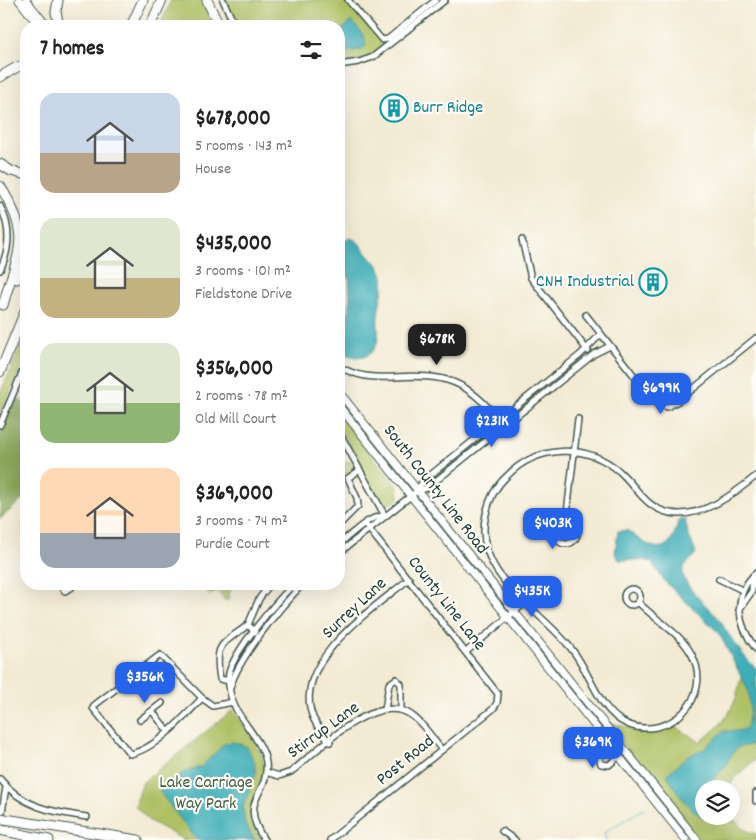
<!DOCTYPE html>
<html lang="en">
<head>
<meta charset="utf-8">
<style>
	body { margin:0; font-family:Dekko,sans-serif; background:#f6f6f6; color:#222; height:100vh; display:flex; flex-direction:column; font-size:19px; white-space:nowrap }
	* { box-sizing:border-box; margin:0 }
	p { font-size:16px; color:#767676 }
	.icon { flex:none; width:28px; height:28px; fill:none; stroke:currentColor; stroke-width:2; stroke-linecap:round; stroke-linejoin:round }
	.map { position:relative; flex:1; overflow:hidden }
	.sheet { position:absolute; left:20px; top:20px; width:325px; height:570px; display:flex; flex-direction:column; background:#fff; border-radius:20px; box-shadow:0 5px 20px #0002 }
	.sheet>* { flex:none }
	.fabs { position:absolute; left:695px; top:780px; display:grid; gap:10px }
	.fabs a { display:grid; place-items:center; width:45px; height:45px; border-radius:50%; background:#fff; box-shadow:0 5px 20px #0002; font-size:25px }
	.price { position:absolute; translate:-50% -42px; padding:0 11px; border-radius:10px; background:#2563eb; color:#fff; font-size:16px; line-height:32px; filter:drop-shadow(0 1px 2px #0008) }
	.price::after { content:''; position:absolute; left:50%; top:30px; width:15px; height:11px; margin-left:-8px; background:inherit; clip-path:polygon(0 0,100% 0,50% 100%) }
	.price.current { background:#222; color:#fff }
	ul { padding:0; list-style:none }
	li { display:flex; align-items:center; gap:15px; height:125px; padding:0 20px }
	li span { display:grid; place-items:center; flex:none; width:140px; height:100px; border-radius:15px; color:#555 }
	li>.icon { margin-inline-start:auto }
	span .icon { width:60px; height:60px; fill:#fffc; stroke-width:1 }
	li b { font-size:21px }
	h2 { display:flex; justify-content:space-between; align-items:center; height:60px; padding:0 20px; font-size:21px }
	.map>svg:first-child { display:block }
</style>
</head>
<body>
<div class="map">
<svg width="756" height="840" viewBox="0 0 756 840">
	<rect width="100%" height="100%" fill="#fdfcf7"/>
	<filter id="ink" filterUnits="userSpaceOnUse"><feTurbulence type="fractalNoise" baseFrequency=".02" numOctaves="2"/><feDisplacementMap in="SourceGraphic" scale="10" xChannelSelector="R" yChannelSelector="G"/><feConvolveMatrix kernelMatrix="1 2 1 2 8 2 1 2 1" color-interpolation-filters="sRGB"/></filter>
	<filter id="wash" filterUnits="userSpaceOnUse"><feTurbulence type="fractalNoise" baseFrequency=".0096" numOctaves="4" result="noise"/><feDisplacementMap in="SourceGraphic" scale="20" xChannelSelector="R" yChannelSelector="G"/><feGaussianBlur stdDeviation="1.12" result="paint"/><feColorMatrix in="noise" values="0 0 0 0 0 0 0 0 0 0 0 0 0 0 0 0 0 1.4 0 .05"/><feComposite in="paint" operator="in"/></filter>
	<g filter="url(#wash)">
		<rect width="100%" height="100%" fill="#f3ead3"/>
		<g fill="#aec064" stroke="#667e4c">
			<path d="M171,0h30l13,26h-54z"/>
			<path d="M223,0h125l39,46 -14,11 -34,8v-39h-104z"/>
			<path d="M26,334v21l-26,60v-21z"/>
			<path d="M339,413l59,75 1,9c-8,10 -16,8 -23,-2l-37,-69z"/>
			<path d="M347,461l5,2 3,6 -16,11v-13z"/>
			<path d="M235,584l-7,10 2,3 -4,4 -9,-10 -7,4 -10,-10z"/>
			<path d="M756,669v90l-21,18 -7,12h-24v27h27l12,13 13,5v6h-56l-96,-119c24,6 45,15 69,4l27,17c25,-20 34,-30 40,-61z"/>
			<path d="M233,710c9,15 26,32 30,50 6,31 -28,38 -2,80h-77l-36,-20 -13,-14 8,-24z"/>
		</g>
		<path fill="#8aa65a" stroke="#547247" d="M15,399l6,1 5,7v87l-5,7 -21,18v-84z"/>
		<g fill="#3dadb7" stroke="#2e7576">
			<path d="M352,21l12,15 2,10 -6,4 -21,3v-21z"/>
			<path d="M349,238c9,1 12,8 17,14 4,6 10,9 13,15 10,14 0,33 -1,49 -1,8 1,16 0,23 -4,21 -24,23 -39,13v-30l8,-5 3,-14 -1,-24 -10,-18v-16z"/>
			<path d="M679,519h6l3,15 8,18c-2,7 -15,13 -13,22 2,13 27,35 36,45 4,3 4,9 8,13 9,12 17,26 29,36v76l-17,3 -4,3 -13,20 -18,19v27h8l-4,3c-15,-3 -36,-32 -41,-45l20,-17 17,-8 20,-18h14l9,-3 3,-17 -2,-21 -29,-57 -54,-51 -13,-19 -6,-3h-27l-4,-7 3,-22 9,-1c25,20 42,30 52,-11z"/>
			<path d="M234,742l13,5 7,14 2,13 -13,33 2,17 10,16h-58l-33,-42 -4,-6v-6l27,-15 14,-4 24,-24z"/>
		</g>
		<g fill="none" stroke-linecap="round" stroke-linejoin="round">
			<path stroke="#3dadb7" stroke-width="1" d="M606,840l-2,-7c4,-4 32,-19 41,-25"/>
		</g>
	</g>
	<g filter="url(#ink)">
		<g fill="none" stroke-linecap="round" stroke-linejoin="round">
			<g stroke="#3f574c" stroke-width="8">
				<g id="minor">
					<path d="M223,0l12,26"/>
					<path d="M348,0l34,40 6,-1 48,-39"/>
					<path d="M339,65l20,-3 14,-5 72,-57"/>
					<path d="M0,206c11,21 10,43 0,64"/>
					<path d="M522,240l9,38 57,73"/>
					<path d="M586,315l69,87 12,5 11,-6 78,-63"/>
					<path d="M339,366c17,11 35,12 55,11 52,-3 73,3 106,44"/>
					<path d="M0,425l26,-62"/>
					<path d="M339,432l46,84"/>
					<path d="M417,491l6,-10 157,-126 21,-21"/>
					<path d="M566,522l12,-103"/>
					<circle cx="566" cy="533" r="11"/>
					<path d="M339,525l19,-19 -1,-8 -9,-20 12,-8"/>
					<path d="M339,544c11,-8 31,-30 46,-28"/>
					<path d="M339,553l78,-62 10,-3 167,-134 16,-8"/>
					<path d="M756,573c-24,22 -19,52 0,76"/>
					<path d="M719,579l23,11"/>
					<path d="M59,584l6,7 6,-3 2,-4"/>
					<circle cx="632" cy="597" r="8"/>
					<path d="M638,602c17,18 43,31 54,53 22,42 -23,87 -65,69 -28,-12 -36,-50 -54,-73 -32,-43 -102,-75 -87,-137 3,-14 10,-28 21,-38 30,-31 79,-33 112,-5 18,16 26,37 51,42 31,6 64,-19 86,-37"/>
					<path d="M739,610l13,-19 1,-15"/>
					<path d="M255,632l-7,-7 11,-26 11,-15"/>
					<path d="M466,652l60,-50"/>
					<path d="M229,681l-9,-2c-6,-37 2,-34 28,-54"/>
					<path d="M230,688c8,-30 51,-82 73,-104"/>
					<path d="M202,698l-42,-43 -64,49 -3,4 37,46c26,-5 54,-37 72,-56l11,8 20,-4"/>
					<path d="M385,710l4,-26 7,-5 5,5v26"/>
					<path d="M152,711l16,20"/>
					<path d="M140,720l22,-17"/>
					<path d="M330,742c-7,-9 -16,-18 -19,-30 -15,-53 63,-104 98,-133"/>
					<path d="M611,746l-12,11 2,7 8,1 10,-9"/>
					<path d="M266,772l13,4 12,-4c26,-21 73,-70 109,-62 18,4 31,27 42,40"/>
					<path d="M0,779c23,29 53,33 87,38"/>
					<path d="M756,793v8"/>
					<path d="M0,825l6,-38"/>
					<path d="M502,831l13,9"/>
					<path d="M264,840c-27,-42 6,-44 2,-78 -3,-19 -21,-36 -30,-53 -5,-9 -9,-26 -7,-36 6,-24 47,-71 65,-89"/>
					<path d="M330,840l163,-131 4,-6 1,-9 -133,-170"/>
				</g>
			</g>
			<g stroke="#3f574c" stroke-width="9">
				<g id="secondary">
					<path d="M19,0l20,26"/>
					<path d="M26,0l21,26"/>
					<path d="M339,392l358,448"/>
					<path d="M339,406l347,434"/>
				</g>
			</g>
			<g stroke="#3f574c" stroke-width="11">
				<g id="motorway">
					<path d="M58,0l-2,12 3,14"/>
					<path d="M207,0l12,26"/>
					<path d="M131,26l12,-26"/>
					<path d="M150,26l12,-26"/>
					<path d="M0,77l17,-10 9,-2"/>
					<path d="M0,164l11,7 15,4"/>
					<path d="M0,186c33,52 18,65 3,119"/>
					<path d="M17,279l9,-18"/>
					<path d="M0,372l26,-63"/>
					<path d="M5,819l133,21"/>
					<path d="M0,830l49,10"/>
				</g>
			</g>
			<use href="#minor" stroke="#fff" stroke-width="5"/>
			<use href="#secondary" stroke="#fff" stroke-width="7"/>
			<use href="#motorway" stroke="#fff" stroke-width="9"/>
			<g stroke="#3f574c" stroke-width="11" stroke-linecap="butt">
				<path id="motorway-bridge" d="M0,818l5,1"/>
			</g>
			<use href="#motorway-bridge" stroke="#fff" stroke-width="9"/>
		</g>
	</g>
	<defs>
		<g id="building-ring" transform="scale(1.4375)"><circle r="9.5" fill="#fdfcf7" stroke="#0f9aa8" stroke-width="1.5"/><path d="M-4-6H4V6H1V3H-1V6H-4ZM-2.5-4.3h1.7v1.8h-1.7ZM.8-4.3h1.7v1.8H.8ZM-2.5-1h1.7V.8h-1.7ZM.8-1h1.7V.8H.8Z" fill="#0f9aa8"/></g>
	</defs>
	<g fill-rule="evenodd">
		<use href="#building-ring" x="394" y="108"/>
		<use href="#building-ring" x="653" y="282"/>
	</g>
	<g text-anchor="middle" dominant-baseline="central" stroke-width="4.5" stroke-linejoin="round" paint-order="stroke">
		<g font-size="18" fill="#0d838f" stroke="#fdfcf7" text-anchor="start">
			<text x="413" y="108">Burr Ridge</text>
			<text x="634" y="282" text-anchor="end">CNH Industrial</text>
		</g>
		<g font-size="18" fill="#1f3d34" stroke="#fdfcf7">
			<text transform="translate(435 490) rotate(52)">South County Line Road</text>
			<text transform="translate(446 604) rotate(52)">County Line Lane</text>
			<text transform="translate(355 609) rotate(-43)">Surrey Lane</text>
			<text transform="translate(324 731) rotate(-36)">Stirrup Lane</text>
			<text transform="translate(406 761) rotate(-39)">Post Road</text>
		</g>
		<g font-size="18" fill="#435e40" stroke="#fdfcf7">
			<text x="206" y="783">Lake Carriage<tspan x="206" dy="21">Way Park</tspan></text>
		</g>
	</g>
</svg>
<div class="fabs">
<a><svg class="icon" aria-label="layers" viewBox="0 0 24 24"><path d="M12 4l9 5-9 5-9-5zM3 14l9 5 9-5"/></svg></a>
</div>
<b class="price current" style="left:437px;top:366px">$678K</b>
<b class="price" style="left:661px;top:415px">$699K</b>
<b class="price" style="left:492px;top:448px">$231K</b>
<b class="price" style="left:553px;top:550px">$403K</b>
<b class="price" style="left:532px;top:618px">$435K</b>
<b class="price" style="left:145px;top:704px">$356K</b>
<b class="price" style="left:593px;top:769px">$369K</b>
<section class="sheet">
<h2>7 homes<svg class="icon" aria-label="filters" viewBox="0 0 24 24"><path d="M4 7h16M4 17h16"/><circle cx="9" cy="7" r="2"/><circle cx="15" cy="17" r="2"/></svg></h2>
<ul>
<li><span style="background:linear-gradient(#c9d6e8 60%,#b9a48a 0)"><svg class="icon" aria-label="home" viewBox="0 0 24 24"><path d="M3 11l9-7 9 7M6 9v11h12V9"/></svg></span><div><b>$678,000</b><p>5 rooms · 143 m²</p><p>House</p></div></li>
<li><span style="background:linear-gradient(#dfe7d0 60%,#c2b280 0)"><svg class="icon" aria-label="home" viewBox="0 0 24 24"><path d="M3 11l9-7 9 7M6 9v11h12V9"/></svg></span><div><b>$435,000</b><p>3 rooms · 101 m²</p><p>Fieldstone Drive</p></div></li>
<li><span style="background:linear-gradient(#dfe7d0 60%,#8fb573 0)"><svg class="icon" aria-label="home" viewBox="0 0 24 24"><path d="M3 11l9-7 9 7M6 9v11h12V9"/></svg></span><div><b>$356,000</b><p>2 rooms · 78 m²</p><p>Old Mill Court</p></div></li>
<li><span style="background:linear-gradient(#ffd9b3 65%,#9aa5b1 0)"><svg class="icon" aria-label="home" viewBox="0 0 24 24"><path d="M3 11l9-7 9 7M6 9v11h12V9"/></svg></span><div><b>$369,000</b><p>3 rooms · 74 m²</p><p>Purdie Court</p></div></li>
</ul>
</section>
</div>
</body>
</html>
